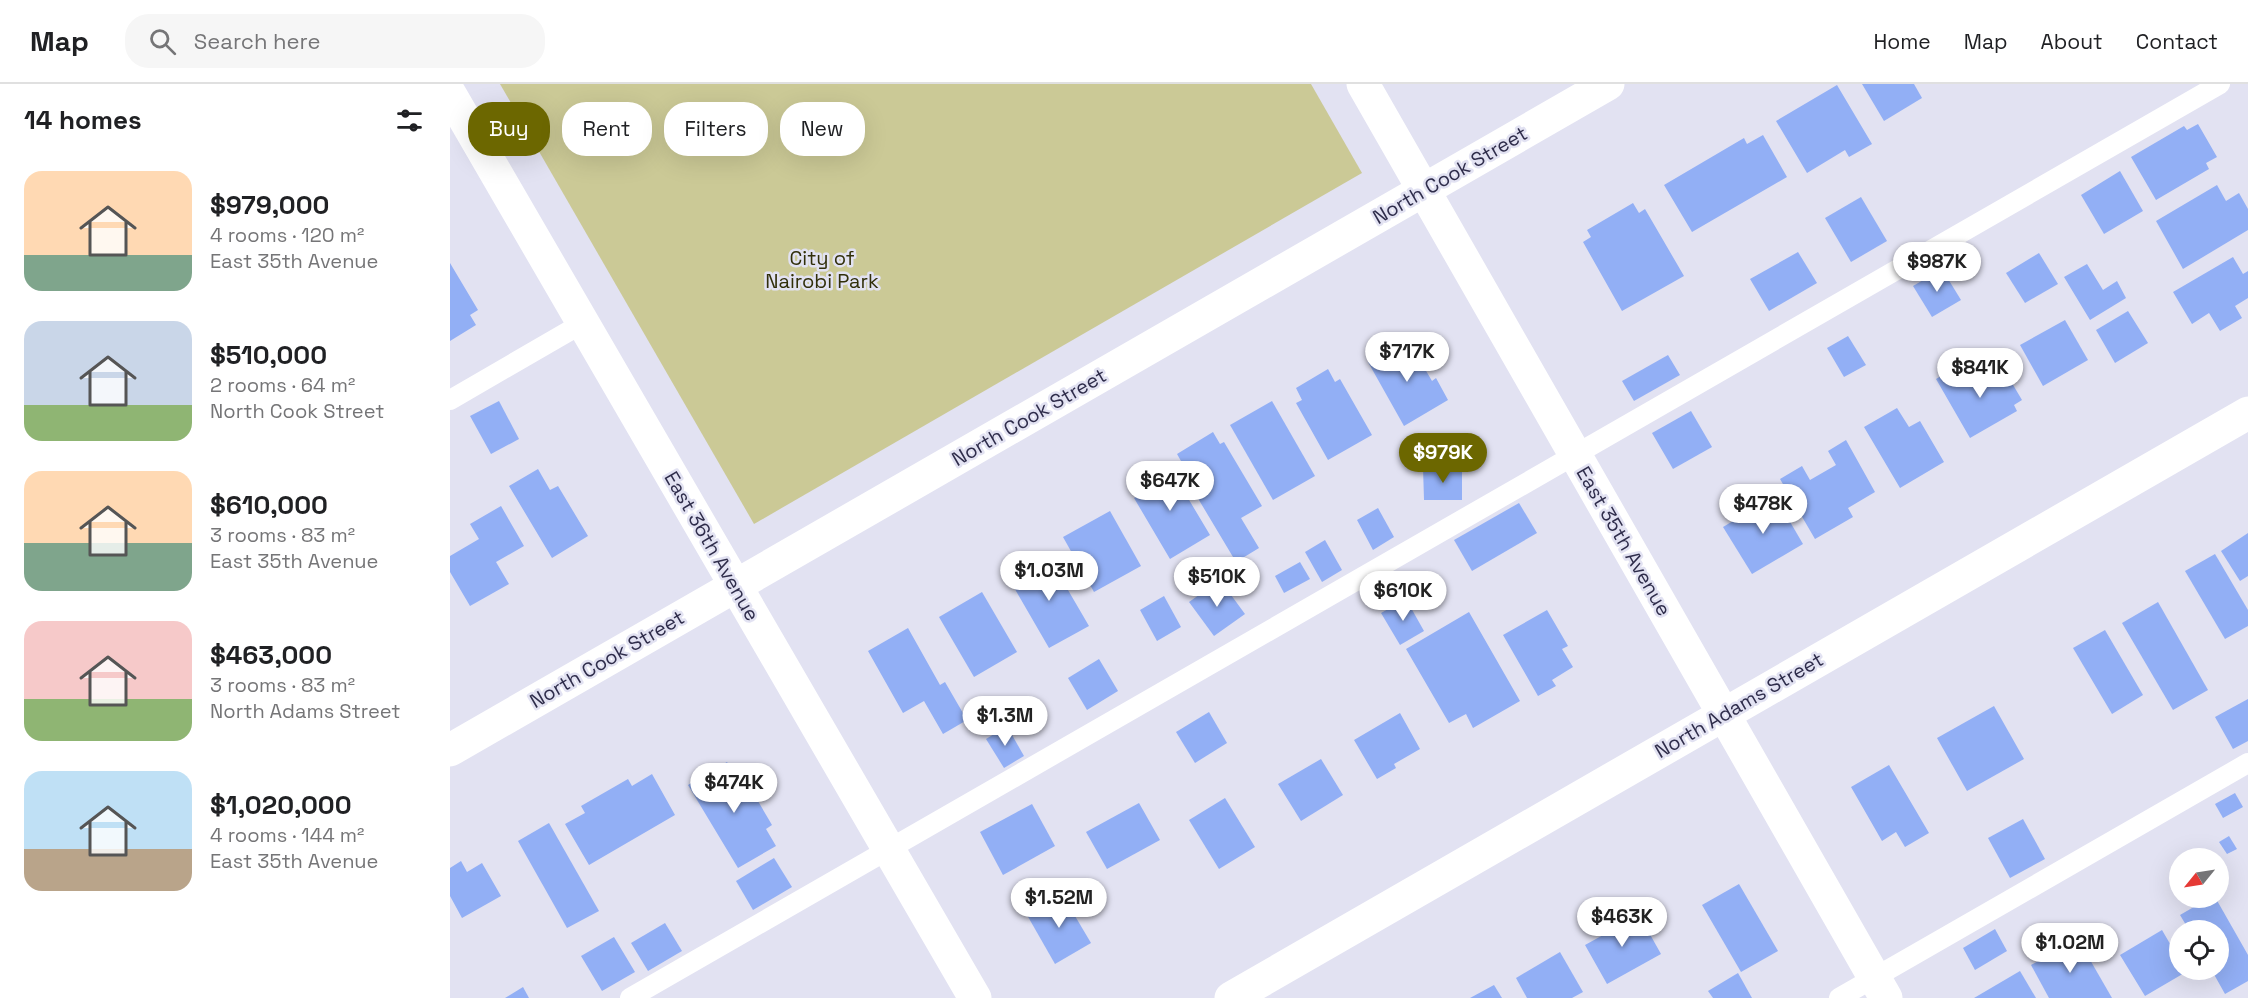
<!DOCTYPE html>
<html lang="en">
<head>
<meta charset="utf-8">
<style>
	body { margin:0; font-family:"Space Grotesk",sans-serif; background:#f6f6f6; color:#202124; height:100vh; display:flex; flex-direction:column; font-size:22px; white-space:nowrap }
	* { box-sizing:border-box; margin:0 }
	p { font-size:20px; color:#757577 }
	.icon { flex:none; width:33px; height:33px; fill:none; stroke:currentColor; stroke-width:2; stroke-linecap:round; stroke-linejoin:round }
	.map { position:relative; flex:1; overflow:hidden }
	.details { display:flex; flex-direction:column; background:#fff; width:450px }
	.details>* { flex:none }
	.hud { position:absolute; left:18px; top:18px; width:570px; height:54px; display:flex; gap:12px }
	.needle { width:39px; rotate:240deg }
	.buttons { position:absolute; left:1719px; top:764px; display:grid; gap:12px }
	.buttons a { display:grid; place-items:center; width:60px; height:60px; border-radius:50%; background:#fff; box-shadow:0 6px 24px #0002; font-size:30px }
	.price { position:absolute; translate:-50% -51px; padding:0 14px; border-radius:21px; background:#fff; color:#222; font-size:20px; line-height:39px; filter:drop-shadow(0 2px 3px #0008) }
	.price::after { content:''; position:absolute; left:50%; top:36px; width:18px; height:14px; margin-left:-9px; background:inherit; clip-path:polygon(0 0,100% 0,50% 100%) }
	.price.on { background:#6c6700; color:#fff }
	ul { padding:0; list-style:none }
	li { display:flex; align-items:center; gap:18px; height:150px; padding:0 24px }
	li span { display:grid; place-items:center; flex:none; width:168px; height:120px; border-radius:18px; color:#555 }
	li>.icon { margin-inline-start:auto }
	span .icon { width:72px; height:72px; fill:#fffc; stroke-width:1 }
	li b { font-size:26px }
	h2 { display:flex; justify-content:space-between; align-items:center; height:72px; padding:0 24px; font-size:26px }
	.tag { padding:0 21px; border-radius:24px; background:#fff; box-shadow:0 6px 24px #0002; font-size:21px; line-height:54px }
	.tag.on { background:#6c6700; color:#fff }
	header { display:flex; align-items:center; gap:36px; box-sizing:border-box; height:84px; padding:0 30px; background:#fff; border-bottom:2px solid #e0e0e0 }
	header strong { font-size:28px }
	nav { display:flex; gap:33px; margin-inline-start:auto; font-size:21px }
	.search { width:420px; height:54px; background:#f6f6f6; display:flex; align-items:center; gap:15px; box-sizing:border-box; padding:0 21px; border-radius:24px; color:#757577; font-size:22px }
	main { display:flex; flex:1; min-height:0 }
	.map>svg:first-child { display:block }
</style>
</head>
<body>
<header>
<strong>Map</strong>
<div class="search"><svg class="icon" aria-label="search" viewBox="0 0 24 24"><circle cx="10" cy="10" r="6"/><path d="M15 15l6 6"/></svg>Search here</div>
<nav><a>Home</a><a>Map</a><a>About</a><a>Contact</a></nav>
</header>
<main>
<section class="details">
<h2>14 homes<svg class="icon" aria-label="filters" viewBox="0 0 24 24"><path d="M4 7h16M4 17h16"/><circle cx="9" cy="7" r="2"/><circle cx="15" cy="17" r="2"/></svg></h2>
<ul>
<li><span style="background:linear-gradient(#ffd9b3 70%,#7fa58c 0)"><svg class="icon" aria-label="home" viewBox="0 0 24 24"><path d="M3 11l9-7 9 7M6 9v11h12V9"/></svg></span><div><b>$979,000</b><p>4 rooms · 120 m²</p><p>East 35th Avenue</p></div></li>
<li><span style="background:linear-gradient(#c9d6e8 70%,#8fb573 0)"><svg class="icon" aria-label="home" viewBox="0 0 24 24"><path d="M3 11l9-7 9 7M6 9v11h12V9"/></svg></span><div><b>$510,000</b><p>2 rooms · 64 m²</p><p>North Cook Street</p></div></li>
<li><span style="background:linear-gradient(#ffd9b3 60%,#7fa58c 0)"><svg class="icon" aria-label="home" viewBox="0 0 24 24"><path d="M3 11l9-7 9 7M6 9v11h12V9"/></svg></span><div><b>$610,000</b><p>3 rooms · 83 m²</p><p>East 35th Avenue</p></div></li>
<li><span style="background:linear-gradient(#f6c9c9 65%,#8fb573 0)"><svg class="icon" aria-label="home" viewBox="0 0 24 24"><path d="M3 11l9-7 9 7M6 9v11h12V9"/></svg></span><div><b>$463,000</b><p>3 rooms · 83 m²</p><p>North Adams Street</p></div></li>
<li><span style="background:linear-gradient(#bfe0f5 65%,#b9a48a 0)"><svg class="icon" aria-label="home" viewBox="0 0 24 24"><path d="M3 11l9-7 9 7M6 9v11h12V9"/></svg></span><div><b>$1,020,000</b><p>4 rooms · 144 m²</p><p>East 35th Avenue</p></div></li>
</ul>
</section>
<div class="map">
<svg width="1798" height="914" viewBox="0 0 1798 914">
	<rect width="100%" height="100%" fill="#e2e2f2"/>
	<path fill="#cbc996" d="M50,0h811l51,89 -608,351z"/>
	<g fill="#92aff5">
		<path d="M1412,0h52l8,14 -38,23z"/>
		<path d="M1387,1l35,59 -23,13 -4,-7 -38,23 -31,-52z"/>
		<path d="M1748,40l19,33 -11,6 3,6 -53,31 -25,-43 53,-31 3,4z"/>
		<path d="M1313,51l24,42 -95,55 -28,-47 80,-47 3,6z"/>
		<path d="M1670,87l23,40 -39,23 -23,-39z"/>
		<path d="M1767,101l9,16 13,-8 9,16v21l-65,39 -27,-48z"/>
		<path d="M1411,113l26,44 -36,21 -26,-44z"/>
		<path d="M1183,119l6,10 6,-4 39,67 -62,35 -39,-69 8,-5 -4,-7z"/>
		<path d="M1348,168l19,31 -48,28 -19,-32z"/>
		<path d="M1589,169l19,31 -33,19 -19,-30z"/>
		<path d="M1783,173l10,17 5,-3v27l-13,8 7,12 -22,13 -11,-18 -17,11 -19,-32z"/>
		<path d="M0,179l28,47 -8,5 6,10 -26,16z"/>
		<path d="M1637,180l16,26 14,-9 9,17 -36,22 -26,-43z"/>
		<path d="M1492,185l19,31 -29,17 -19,-31z"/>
		<path d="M1678,227l20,32 -33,20 -19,-33z"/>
		<path d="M1615,236l23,40 -45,26 -23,-41z"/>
		<path d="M1398,252l18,29 -22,12 -17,-29z"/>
		<path d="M958,256l24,41 4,-3 12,22 -44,26 -36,-64z"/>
		<path d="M1218,271l12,20 -46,26 -12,-20z"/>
		<path d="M1511,280l12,21 30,-17 19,32 -8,5 3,6 -47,27 -34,-59z"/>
		<path d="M878,285l7,13 5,-3 32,56 -44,25 -32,-57 6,-3 -6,-12z"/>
		<path d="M49,317l20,38 -28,15 -21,-38z"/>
		<path d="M822,317l43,75 -42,24 -43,-75z"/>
		<path d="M1447,324l12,19 11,-6 24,41 -44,26 -36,-61z"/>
		<path d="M1241,327l21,36 -39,22 -21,-36z"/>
		<path d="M763,348l7,12 4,-2 38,64 -21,12 18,30 -23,14 -55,-92 4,-2 -8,-14z"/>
		<path d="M1396,356l29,52 -27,16 5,9 -38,22 -35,-60 22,-13 8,14 26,-15 -8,-14z"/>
		<path d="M717,379l43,72 -40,24 -36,-61 11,-6 -7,-12z"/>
		<path d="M973,384h39v32h-38z"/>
		<path d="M88,385l12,21 8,-4 30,50 -36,22 -43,-72z"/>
		<path d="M1325,412l28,48 -51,30 -29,-47z"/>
		<path d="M1069,419l18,30 -65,38 -18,-31z"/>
		<path d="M51,422l23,40 -28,16 13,22 -39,22 -20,-34v-16l29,-17 -9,-15z"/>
		<path d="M928,424l16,29 -21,13 -16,-30z"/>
		<path d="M660,427l31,55 -47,26 -31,-55z"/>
		<path d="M1798,449v43l-8,5 -19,-30z"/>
		<path d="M875,456l17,30 -20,12 -17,-30z"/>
		<path d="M597,470l42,72 -40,22 -37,-64 8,-5 -4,-8z"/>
		<path d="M1765,470l33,56v16l-23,13 -40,-68z"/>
		<path d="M850,478l10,17 -26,14 -9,-17z"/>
		<path d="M770,496l25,34 -31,22 -25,-34z"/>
		<path d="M532,508l35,60 -43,25 -35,-60z"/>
		<path d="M714,512l17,31 -24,14 -17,-31z"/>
		<path d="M956,515l18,32 -24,14 -19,-32z"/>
		<path d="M1708,518l50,88 -35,20 -51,-87z"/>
		<path d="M1097,526l21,36 -6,3 11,18 -21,13 4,6 -18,10 -35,-61z"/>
		<path d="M1019,528l51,89 -47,27 -7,-14 -17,9 -43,-74z"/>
		<path d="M458,544l32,57 5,-3 22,38 -24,14 -19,-33 -21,12 -35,-62z"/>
		<path d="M1655,546l38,65 -31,19 -39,-66z"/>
		<path d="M649,575l19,32 -31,19 -19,-32z"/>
		<path d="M1798,615v42l-15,8 -18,-32z"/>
		<path d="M1544,622l30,53 -57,32 -30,-53z"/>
		<path d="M759,628l18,31 -32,20 -19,-31z"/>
		<path d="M950,629l20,36 -26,15 2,4 -19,11 -23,-39z"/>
		<path d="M557,642l17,30 -20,12 -18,-29z"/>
		<path d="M871,675l22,36 -42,26 -23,-37z"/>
		<path d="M277,678l12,20 6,-3 27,46 -6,4 10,17 -38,22 -50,-83z"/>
		<path d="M1439,681l40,68 -24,14 -9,-15 -14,9 -31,-54z"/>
		<path d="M202,690l23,41 -86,50 -24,-41 20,-11 -4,-7 47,-27 4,7z"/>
		<path d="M1785,709l8,14 -20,11 -8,-14z"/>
		<path d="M775,714l30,49 -36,22 -30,-49z"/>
		<path d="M689,719l21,37 -53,29 -21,-37z"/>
		<path d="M582,720l23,42 -52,29 -23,-43z"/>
		<path d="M1573,735l22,40 -35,19 -22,-40z"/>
		<path d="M99,739l50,88 -32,17 -49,-87z"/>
		<path d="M1779,752l8,13 -10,5 -8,-12z"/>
		<path d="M324,774l18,29 -39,23 -17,-29z"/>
		<path d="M11,777l6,11 15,-9 19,33 -39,22 -12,-22v-28z"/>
		<path d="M1289,800l39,67 -37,21 -39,-67z"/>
		<path d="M612,810l29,49 -36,21 -28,-49z"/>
		<path d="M1761,813h4l33,58v26l-23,13 -14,-25h7v-39h-29l-9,-15z"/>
		<path d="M1188,829l23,41 -54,30 -22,-39 20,-11 -4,-9 13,-7 4,6z"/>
		<path d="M215,839l17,28 -34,20 -17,-28z"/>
		<path d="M1545,845l12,22 -32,19 -12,-22z"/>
		<path d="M1712,846l18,31v8h4l2,3 -41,24 -25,-41z"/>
		<path d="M164,853l21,35 -33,19 -21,-35z"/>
		<path d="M1628,855l34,59h-63l-18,-33z"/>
		<path d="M1110,868l23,40 -11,6h-45l-11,-20z"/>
		<path d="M1570,887l16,27h-62z"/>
		<path d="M1288,889l14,25h-39l-5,-7z"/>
		<path d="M1044,901l8,13h-32z"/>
		<path d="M73,903l6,11h-24z"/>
	</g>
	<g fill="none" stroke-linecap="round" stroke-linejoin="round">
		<g stroke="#fff" stroke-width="20">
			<path d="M0,316l133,-77"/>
			<path d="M180,914l1590,-914"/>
			<path d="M1389,914l409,-235"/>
		</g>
		<g stroke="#fff" stroke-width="33">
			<path d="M913,0l523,914"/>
			<path d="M0,10l525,904"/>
			<path d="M0,666l1158,-666"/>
			<path d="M781,914l1017,-585"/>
		</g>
	</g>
	<g text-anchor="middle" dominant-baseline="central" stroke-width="5" stroke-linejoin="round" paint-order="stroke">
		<g font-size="20" fill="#2f2d4b" stroke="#e2e2f2">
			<text transform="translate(1000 91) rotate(-30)">North Cook Street</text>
			<text transform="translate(579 333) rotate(-30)">North Cook Street</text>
			<text transform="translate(1174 457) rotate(60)">East 35th Avenue</text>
			<text transform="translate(262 462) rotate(60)">East 36th Avenue</text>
			<text transform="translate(157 575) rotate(-30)">North Cook Street</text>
			<text transform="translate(1289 621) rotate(-30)">North Adams Street</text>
		</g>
		<g font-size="20" fill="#312f0a" stroke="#e2e2f2">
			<text x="372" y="174">City of<tspan x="372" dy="23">Nairobi Park</tspan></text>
		</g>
	</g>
</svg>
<div class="buttons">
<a><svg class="needle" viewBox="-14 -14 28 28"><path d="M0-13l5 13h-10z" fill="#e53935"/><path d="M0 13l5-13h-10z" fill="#757577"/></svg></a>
<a><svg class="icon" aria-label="locate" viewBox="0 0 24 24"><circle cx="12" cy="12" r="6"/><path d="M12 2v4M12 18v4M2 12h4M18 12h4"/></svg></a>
</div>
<b class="price" style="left:1487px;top:209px">$987K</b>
<b class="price" style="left:957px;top:299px">$717K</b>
<b class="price" style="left:1530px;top:315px">$841K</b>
<b class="price on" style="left:993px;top:400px">$979K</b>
<b class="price" style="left:720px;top:428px">$647K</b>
<b class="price" style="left:1313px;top:451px">$478K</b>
<b class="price" style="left:599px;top:518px">$1.03M</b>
<b class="price" style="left:767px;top:524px">$510K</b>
<b class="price" style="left:953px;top:538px">$610K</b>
<b class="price" style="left:555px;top:663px">$1.3M</b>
<b class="price" style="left:284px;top:730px">$474K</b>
<b class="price" style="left:609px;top:845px">$1.52M</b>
<b class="price" style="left:1172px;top:864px">$463K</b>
<b class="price" style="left:1620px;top:890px">$1.02M</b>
<div class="hud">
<a class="tag on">Buy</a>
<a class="tag">Rent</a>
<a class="tag">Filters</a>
<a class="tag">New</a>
</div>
</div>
</main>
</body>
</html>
